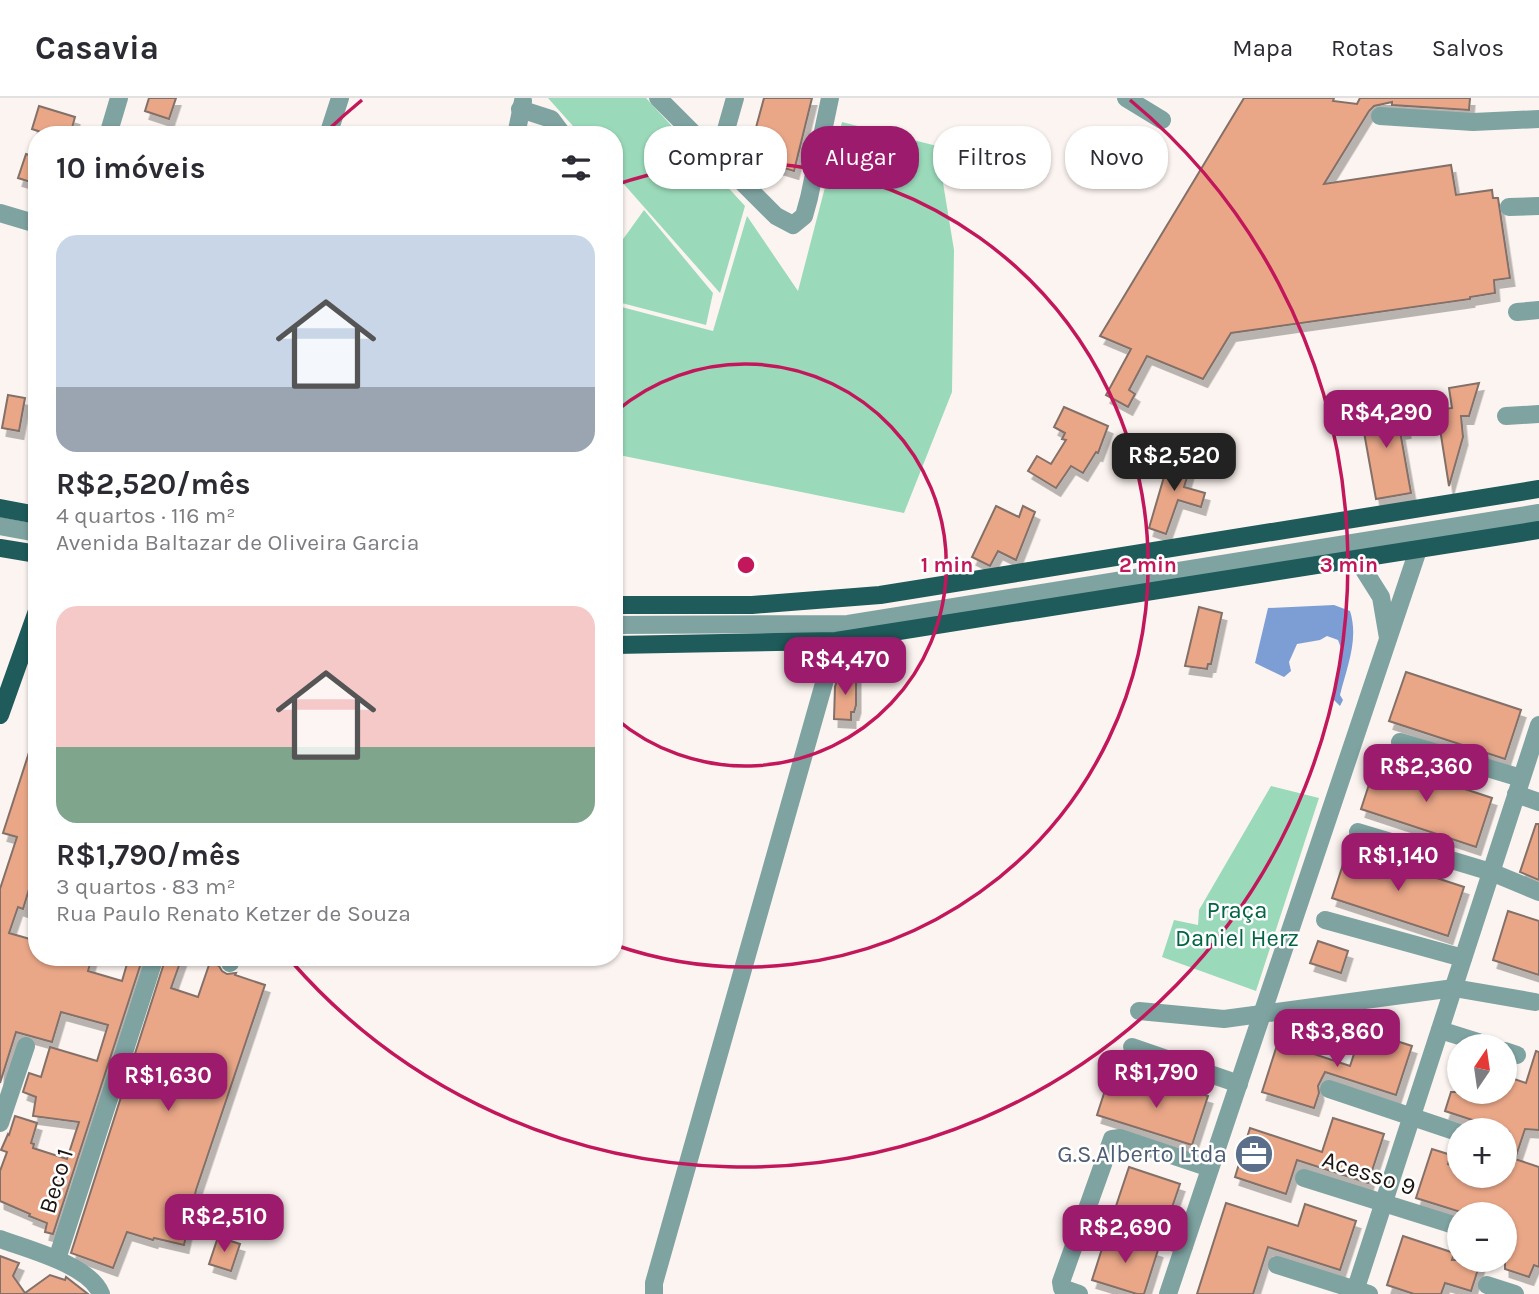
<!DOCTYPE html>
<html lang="pt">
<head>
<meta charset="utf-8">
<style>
	body { margin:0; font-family:Karla,sans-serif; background:#f2f2f3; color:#2b2b33; height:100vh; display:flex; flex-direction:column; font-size:26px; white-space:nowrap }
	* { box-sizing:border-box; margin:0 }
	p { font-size:23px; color:#7c7c81 }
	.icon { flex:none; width:38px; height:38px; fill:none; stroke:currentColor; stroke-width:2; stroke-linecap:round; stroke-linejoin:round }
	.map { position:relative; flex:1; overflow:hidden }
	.details { position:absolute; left:28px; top:28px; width:595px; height:840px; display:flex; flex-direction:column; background:#fff; border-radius:28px; box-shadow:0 2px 5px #0004 }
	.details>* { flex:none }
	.banner { position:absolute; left:644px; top:28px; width:665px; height:63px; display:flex; gap:14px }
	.needle { width:46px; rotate:13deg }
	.controls { position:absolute; left:1447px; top:936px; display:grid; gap:14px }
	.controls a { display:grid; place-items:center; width:70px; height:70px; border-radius:50%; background:#fff; box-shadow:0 2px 5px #0004; font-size:35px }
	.price { position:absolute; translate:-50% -60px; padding:0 16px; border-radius:14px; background:#9d1b6d; color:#fff; font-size:23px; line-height:46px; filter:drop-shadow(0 2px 4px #0008) }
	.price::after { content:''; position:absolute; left:50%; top:42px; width:21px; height:16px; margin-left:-10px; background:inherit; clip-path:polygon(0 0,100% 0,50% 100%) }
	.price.on { background:#222; color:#fff }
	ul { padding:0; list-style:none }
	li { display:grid; align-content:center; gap:14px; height:371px; padding:0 28px }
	li span { display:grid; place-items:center; height:217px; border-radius:21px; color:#555 }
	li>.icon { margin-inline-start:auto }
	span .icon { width:126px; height:126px; fill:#fffc; stroke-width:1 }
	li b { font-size:30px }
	h2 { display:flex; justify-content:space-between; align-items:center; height:84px; padding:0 28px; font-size:30px }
	.chip { padding:0 24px; border-radius:28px; background:#fff; box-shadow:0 2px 5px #0004; font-size:24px; line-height:63px }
	.chip.on { background:#9d1b6d; color:#fff }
	header { display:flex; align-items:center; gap:42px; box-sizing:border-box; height:98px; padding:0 35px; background:#fff; border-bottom:2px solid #e1e1e2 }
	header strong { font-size:33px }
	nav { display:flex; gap:38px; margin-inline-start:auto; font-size:24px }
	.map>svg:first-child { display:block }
</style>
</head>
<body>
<header>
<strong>Casavia</strong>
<nav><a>Mapa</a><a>Rotas</a><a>Salvos</a></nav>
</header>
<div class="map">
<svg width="1539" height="1196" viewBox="0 0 1539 1196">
	<defs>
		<filter id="shadow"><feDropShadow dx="4.5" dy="8" stdDeviation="0" flood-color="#0004"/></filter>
	</defs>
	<rect width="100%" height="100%" fill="#fcf4f0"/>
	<g fill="#9adaba">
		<path d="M548,0h98l99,108 -25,87 -106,-120v-38h-33z"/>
		<path d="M842,24l95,24 17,104 -2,142 -48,121 -290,-59v-149l99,26 34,-115 51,75z"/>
		<path d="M644,112l69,83 -7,32 -92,-24v-32l7,-27z"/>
		<path d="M1271,688l48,12 -63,193 -94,-34 12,-37 24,5 1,-15z"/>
	</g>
	<path fill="#7c9ed5" d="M1334,507l16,6c9,28 -3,56 -10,84l3,5 -3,6 -7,-7 8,-51 -3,-8 -11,-4 -7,4 -23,4 -8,18 2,9 -7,6 -29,-14 13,-55z"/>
	<g fill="#eaa788" stroke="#837068" stroke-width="2" filter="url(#shadow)">
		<path d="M149,0h27l-7,21 -24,-8z"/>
		<path d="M764,0h48l-18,73 -46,-14z"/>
		<path d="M1244,0h90l-1,3 24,3 3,-6h110l-1,12 -77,-5v-3l-18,4 -5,5 -45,73 127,-19 5,30 36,-5 1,8h5l12,80 -16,2 1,13 -25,4v2l-239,34 -28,46 -56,-23 -18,34 6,4 -7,13 -22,-12 25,-46 -31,-13z"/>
		<path d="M39,8l36,11 -5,18h-20l-18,-6z"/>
		<path d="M26,56l11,4v26l-19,-6z"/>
		<path d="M1479,285l-10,33h-8l2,21 -14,49 -12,-76 15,-2 -3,-20z"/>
		<path d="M8,297l17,3 -6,33 -17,-3z"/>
		<path d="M1395,306l2,9 7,-1 2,18 -6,1 11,62 -35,6 -16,-89z"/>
		<path d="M1064,309l44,19 -10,27 -2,-1 -13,21 -12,-7 -15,22 -28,-17 9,-15 14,8 15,-24 -4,-1 3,-6 -11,-6z"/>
		<path d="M1171,355l21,8 -8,26 21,6 -4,14 -23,-7 -12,34 -17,-6z"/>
		<path d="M996,408l23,11 4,-11 12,6 -19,48 -18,-9 -8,15 -18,-9z"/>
		<path d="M1199,509l23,6 -11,51h-3l-1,5 -22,-3z"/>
		<path d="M1406,574l115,38 -16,49 -116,-38z"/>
		<path d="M856,577v30l-2,7h-3v8l-17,-1 1,-32 3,-11z"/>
		<path d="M34,639l3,1v136l-3,-1 -11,36 -5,-2 -9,26 28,8v16h55l-4,14 34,10 7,-24h14l-90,277 -8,-2 2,-9 -18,-7 1,-2 -30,-13v-30l7,-19 -6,-2 7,-16 1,1 6,-19 22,7 -6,20 3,1 -1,4 34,11 12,-37 -46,-6 3,-19 -13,-5 6,-19 12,4 9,-30 47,14 11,-36 -47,-13 -9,30 -36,-10 -16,51v-194l17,-52 -14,-4z"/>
		<path d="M1377,662l115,38 -16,49 -115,-38z"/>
		<path d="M1536,726h3v56l-19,-8z"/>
		<path d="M1348,751l116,38 -16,49 -116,-38z"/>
		<path d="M1508,813l31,10v54l-46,-15z"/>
		<path d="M1318,843l30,10 -7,22 -31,-10z"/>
		<path d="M166,859h16l-11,31 27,9 12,-35 9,4 3,5 5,3 9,-1 -1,2 30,10 -69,205 -12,55 -30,-7 -1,2 -26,-8 -14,36 -42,-15z"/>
		<path d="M1362,932l50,16 -16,49 -71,-23 -7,14 1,7 -5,15 -52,-16 16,-50 72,24z"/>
		<path d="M1536,953l3,1v78l-14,-1 -10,30 24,8v100l-5,-2 -5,12 -24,-8v-55h-38l-51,-16 16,-49 19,6 -3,9 12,4v8h45v-30l4,-14 -64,-21 6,-19h54v-16l21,7z"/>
		<path d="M1157,982l51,16 -16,49 -95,-30 11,-34 44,14z"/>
		<path d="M1333,1020l51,16 -16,49 -71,-23 -11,34 -51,-17 15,-49 72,24z"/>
		<path d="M1129,1069l51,17 -15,44 -51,-16z"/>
		<path d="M1226,1105l72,23 7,-22 51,17 -16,49 -72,-23 -15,47h-56z"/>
		<path d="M1107,1135l51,17 -14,44h-7l-45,-14z"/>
		<path d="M1403,1138l51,17 -2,7h29l-10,31 -26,-8 -4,11h-27l-27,-9z"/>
		<path d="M218,1139l22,7 -9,27 -22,-7z"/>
		<path d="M0,1158l19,7 -6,13 12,17 25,-18 15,5 1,-3 22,17h-88z"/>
	</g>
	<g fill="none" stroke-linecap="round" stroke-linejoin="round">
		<g stroke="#7ea3a1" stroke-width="18">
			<path d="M658,0l118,118 17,9 11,-9 5,-18 21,-100"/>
			<path d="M1126,0l36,22"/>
			<path d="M520,11l31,10 12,16"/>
			<path d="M1380,18l93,6 66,-3"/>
			<path d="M108,37l11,-37"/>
			<path d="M328,37l12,-37"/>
			<path d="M516,37l7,-34"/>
			<path d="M718,60l17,-60"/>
			<path d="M1509,109l30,-1"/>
			<path d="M0,115l37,11"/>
			<path d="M1517,214l22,-2"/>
			<path d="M1506,318l33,-2"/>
			<path d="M0,428l37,7"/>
			<path d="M1357,461l24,38 7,41"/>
			<path d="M614,527l234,-1 691,-111"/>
			<path d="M1400,644l121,36"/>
			<path d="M1516,696l23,8"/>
			<path d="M1358,734l133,40 48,20"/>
			<path d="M1325,822l138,38"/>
			<path d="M230,865l1,-6"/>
			<path d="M1139,913l85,8 230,-31 81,14"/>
			<path d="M1440,932l51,16"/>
			<path d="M1132,949l107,37"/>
			<path d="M1505,953l12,4"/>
			<path d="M1329,991l131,44"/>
			<path d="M0,1025l26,-77"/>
			<path d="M1304,1080l156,49"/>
			<path d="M1084,1116l100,32"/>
			<path d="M0,1141c27,10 90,26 101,55"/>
			<path d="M57,1161l98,-302"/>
			<path d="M1277,1167l92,29"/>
			<path d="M1487,1187l28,9"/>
			<path d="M654,1196v-11l182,-642"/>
			<path d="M1079,1196l-17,-6 -1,-6 51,-143 8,-1 90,30"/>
			<path d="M1168,1196l250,-744"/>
			<path d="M1354,1196l185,-569"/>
		</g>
		<g stroke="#1e5b5a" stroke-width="18">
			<path d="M0,410l37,7"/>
			<path d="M0,450l37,6"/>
			<path d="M614,507h138l128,-10 659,-106"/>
			<path d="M614,547l222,-4 703,-111"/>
			<path d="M0,617l37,-104"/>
		</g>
	</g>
	<g fill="none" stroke="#c2185b" stroke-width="3.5">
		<path d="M615 314A201 201 0 1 1 615 620"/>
		<path d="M615 87A402 402 0 1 1 615 847"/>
		<path d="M327 33A603 603 0 0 1 362 2M1130 2A603 603 0 1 1 291 863"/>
	</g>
	<defs>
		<g id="office-disc" transform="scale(2.0125)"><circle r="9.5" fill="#5c6f8a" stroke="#fff"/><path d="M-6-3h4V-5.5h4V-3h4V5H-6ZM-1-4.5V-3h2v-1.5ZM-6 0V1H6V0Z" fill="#fff"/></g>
	</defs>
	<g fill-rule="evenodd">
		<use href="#office-disc" x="1254" y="1056"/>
	</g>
	<g text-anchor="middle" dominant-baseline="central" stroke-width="5" stroke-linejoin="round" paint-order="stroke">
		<g font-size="24" fill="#036443" stroke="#fff">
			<text x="1237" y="812">Praça<tspan x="1237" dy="28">Daniel Herz</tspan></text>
		</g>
		<g font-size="24" fill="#4e5e75" stroke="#fff" text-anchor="end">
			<text x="1227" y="1056">G.S.Alberto Ltda</text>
		</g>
		<g font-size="24" fill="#1b1410" stroke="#fff">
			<text transform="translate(1369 1075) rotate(18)">Acesso 9</text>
			<text transform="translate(56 1083) rotate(-73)">Beco 1</text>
		</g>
	</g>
	<circle cx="746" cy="467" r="10" fill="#c2185b" stroke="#fff" stroke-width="3.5"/>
	<g font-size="21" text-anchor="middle" font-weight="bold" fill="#c2185b" stroke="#fff" stroke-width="5" stroke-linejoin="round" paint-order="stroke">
		<text x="947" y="474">1 min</text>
		<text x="1148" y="474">2 min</text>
		<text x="1349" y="474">3 min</text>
	</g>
</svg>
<div class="controls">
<a><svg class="needle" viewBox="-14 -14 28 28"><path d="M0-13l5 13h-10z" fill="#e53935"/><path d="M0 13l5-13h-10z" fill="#7c7c81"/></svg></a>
<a>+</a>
<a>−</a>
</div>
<b class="price" style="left:1386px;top:352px">R$4,290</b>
<b class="price on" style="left:1174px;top:395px">R$2,520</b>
<b class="price" style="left:845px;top:599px">R$4,470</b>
<b class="price" style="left:1426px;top:706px">R$2,360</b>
<b class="price" style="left:1398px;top:795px">R$1,140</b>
<b class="price" style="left:1337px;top:971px">R$3,860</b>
<b class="price" style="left:1156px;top:1012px">R$1,790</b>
<b class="price" style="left:168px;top:1015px">R$1,630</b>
<b class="price" style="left:224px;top:1156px">R$2,510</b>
<b class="price" style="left:1125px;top:1167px">R$2,690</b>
<div class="banner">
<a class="chip">Comprar</a>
<a class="chip on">Alugar</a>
<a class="chip">Filtros</a>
<a class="chip">Novo</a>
</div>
<section class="details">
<h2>10 imóveis<svg class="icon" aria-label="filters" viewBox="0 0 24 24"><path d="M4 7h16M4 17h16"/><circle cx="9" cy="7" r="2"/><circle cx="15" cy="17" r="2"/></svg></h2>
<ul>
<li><span style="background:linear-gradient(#c9d6e8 70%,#9aa5b1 0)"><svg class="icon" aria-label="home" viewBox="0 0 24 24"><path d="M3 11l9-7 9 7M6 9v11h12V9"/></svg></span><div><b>R$2,520/mês</b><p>4 quartos · 116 m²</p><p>Avenida Baltazar de Oliveira Garcia</p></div></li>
<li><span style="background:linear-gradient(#f6c9c9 65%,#7fa58c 0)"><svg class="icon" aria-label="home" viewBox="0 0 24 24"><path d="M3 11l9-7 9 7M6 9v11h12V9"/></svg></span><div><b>R$1,790/mês</b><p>3 quartos · 83 m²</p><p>Rua Paulo Renato Ketzer de Souza</p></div></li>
</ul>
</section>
</div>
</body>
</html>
